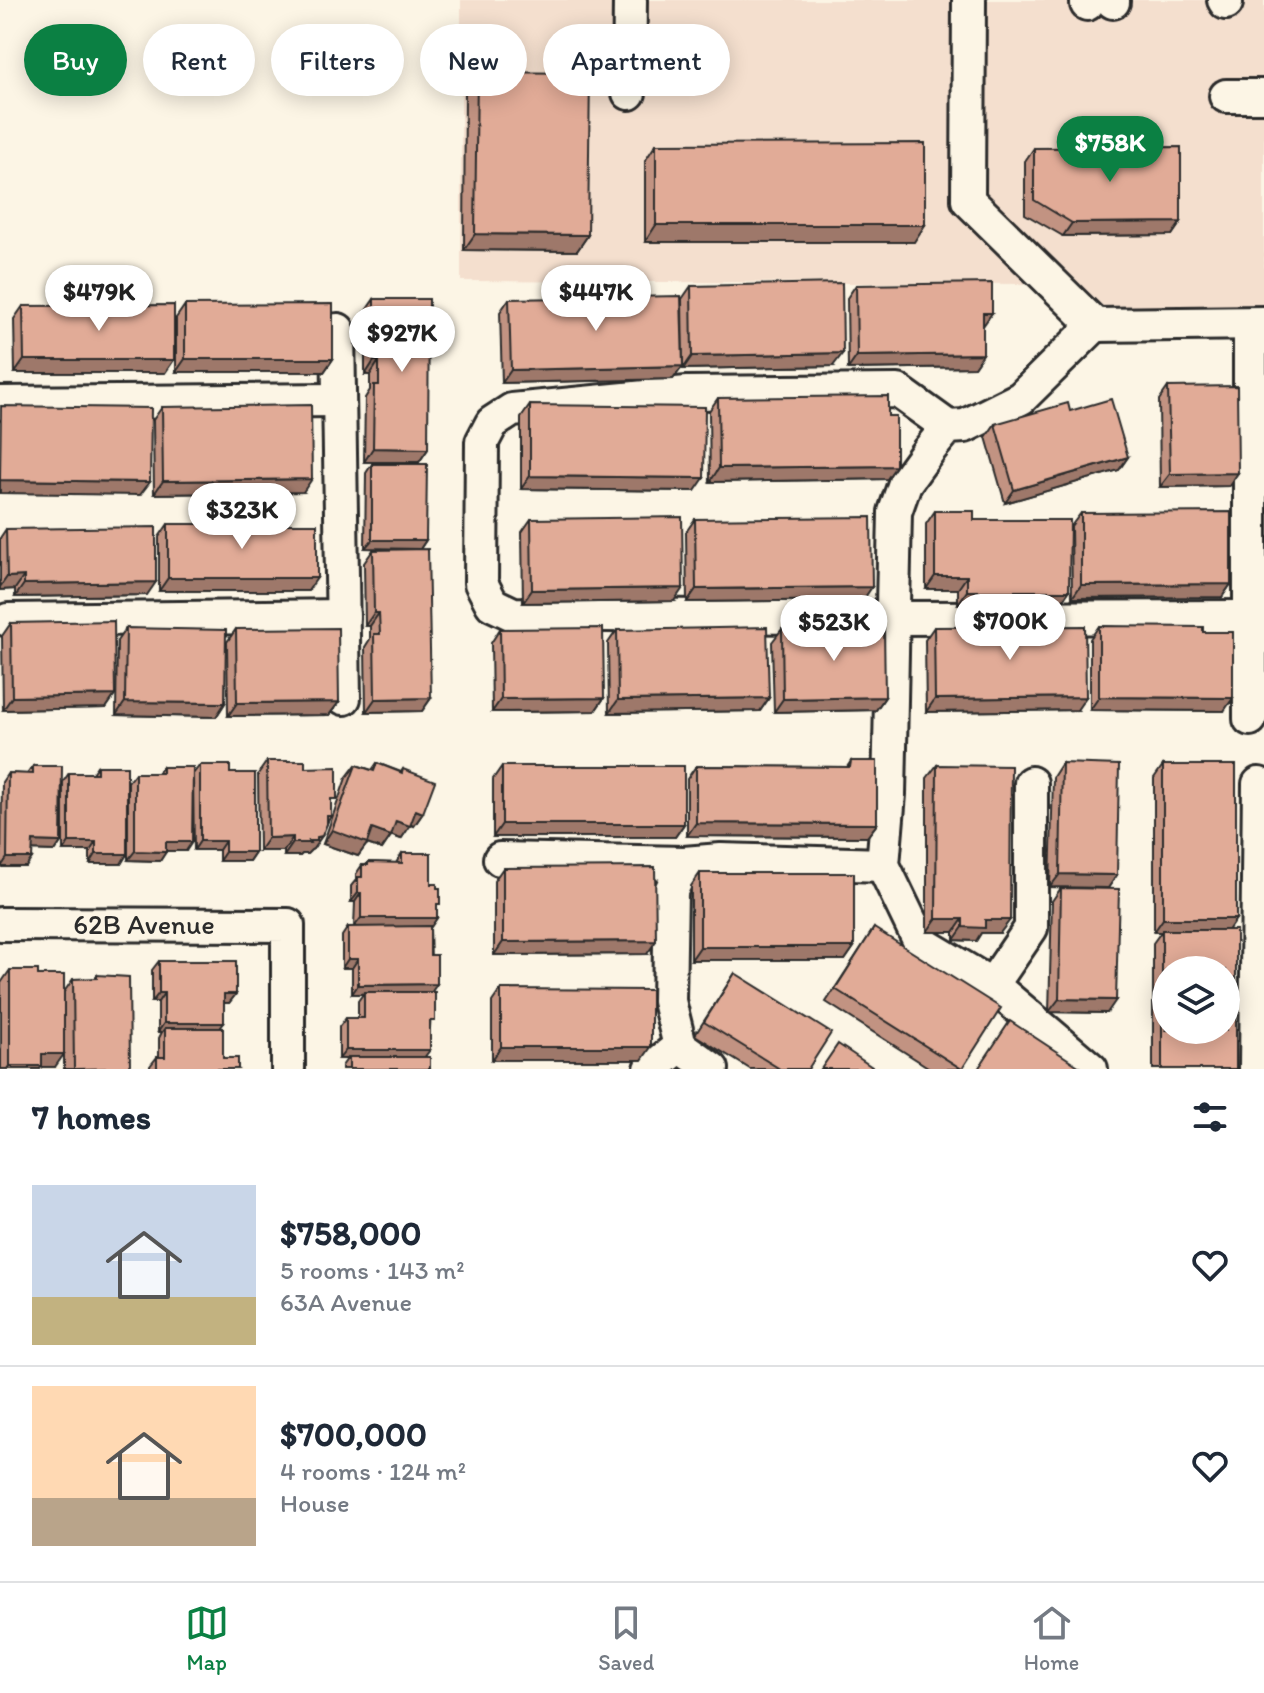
<!DOCTYPE html>
<html lang="en">
<head>
<meta charset="utf-8">
<style>
	body { margin:0; font-family:Itim,sans-serif; background:#f6f6f7; color:#1f2937; height:100vh; display:flex; flex-direction:column; font-size:30px; white-space:nowrap }
	* { box-sizing:border-box; margin:0 }
	p { font-size:26px; color:#747a83 }
	.icon { flex:none; width:44px; height:44px; fill:none; stroke:currentColor; stroke-width:2; stroke-linecap:round; stroke-linejoin:round }
	.map { position:relative; height:1069px; overflow:hidden }
	.details { display:flex; flex-direction:column; background:#fff; flex:1 }
	.details>* { flex:none }
	.banner { position:absolute; left:24px; top:24px; width:800px; height:72px; display:flex; gap:16px }
	.buttons { position:absolute; left:1152px; top:956px; display:grid; gap:16px }
	.buttons a { display:grid; place-items:center; width:88px; height:88px; border-radius:50%; background:#fff; box-shadow:0 4px 20px #0003; font-size:40px }
	.price { position:absolute; translate:-50% -68px; padding:0 18px; border-radius:28px; background:#fff; color:#222; font-size:26px; line-height:52px; filter:drop-shadow(0 2px 4px #0008) }
	.price::after { content:''; position:absolute; left:50%; top:48px; width:24px; height:18px; margin-left:-12px; background:inherit; clip-path:polygon(0 0,100% 0,50% 100%) }
	.price.active { background:#0b8043; color:#fff }
	ul { padding:0; list-style:none }
	li { display:flex; align-items:center; gap:24px; height:200px; padding:0 32px }
	li+li { border-top:2px solid #e0e1e3 }
	li span { display:grid; place-items:center; flex:none; width:224px; height:160px; border-radius:0px; color:#555 }
	li>.icon { margin-inline-start:auto }
	span .icon { width:96px; height:96px; fill:#fffc; stroke-width:1 }
	li b { font-size:34px }
	h2 { display:flex; justify-content:space-between; align-items:center; height:96px; padding:0 32px; font-size:34px }
	.chip { padding:0 28px; border-radius:36px; background:#fff; box-shadow:0 4px 20px #0003; font-size:28px; line-height:72px }
	.chip.active { background:#0b8043; color:#fff }
	.dock { display:flex; justify-content:space-around; align-items:center; height:112px; border-top:2px solid #e0e1e3; background:#fff; font-size:22px; color:#747a83 }
	.dock a { display:grid; justify-items:center; gap:4px }
	.dock .active { color:#0b8043 }
	.map>svg:first-child { display:block }
</style>
</head>
<body>
<div class="map">
<svg width="1264" height="1069" viewBox="0 0 1264 1069">
	<rect width="100%" height="100%" fill="#fcf5e5"/>
	<filter id="ink" filterUnits="userSpaceOnUse"><feTurbulence type="fractalNoise" baseFrequency=".0125" numOctaves="2"/><feDisplacementMap in="SourceGraphic" scale="16" xChannelSelector="R" yChannelSelector="G"/><feConvolveMatrix kernelMatrix="1 2 1 2 8 2 1 2 1" color-interpolation-filters="sRGB"/></filter>
	<g filter="url(#ink)">
		<path fill="#f4dfce" d="M461,0h803v317l-188,3 -38,-36 -577,-3z"/>
		<g fill="none" stroke-linecap="round" stroke-linejoin="round">
			<g stroke="#2b2b2b" stroke-width="38">
				<g id="minor">
					<path d="M969,0l-1,200 127,125"/>
					<path d="M1087,0v4"/>
					<path d="M1113,0v2"/>
					<path d="M1224,0l2,3"/>
					<path d="M629,93l1,-93"/>
					<path d="M1226,96h38"/>
					<path d="M1095,325l169,-2"/>
					<path d="M338,330l6,368"/>
					<path d="M0,403l339,-3"/>
					<path d="M948,427l-50,-36 -211,2 -175,17 -20,13 -10,19 -1,141 11,21 21,10 380,4 357,-1"/>
					<path d="M8,620l335,-4"/>
					<path d="M1250,719v-395"/>
					<path d="M500,859l184,4"/>
					<path d="M0,924l288,1v144"/>
					<path d="M992,985l39,-57v-145"/>
					<path d="M651,1069l29,-23"/>
					<path d="M712,1069l-32,-23 -11,-45 2,-110 13,-28 37,-3 162,5"/>
					<path d="M1091,1069l-99,-84 -72,-43 -37,-77 6,-71 6,-282 10,-29 24,-33 19,-23 17,-1 56,-28 74,-73"/>
					<path d="M1256,1069l3,-285"/>
				</g>
			</g>
			<use href="#minor" stroke="#fcf5e5" stroke-width="32"/>
		</g>
		<g fill="#c29382" stroke="#2b2b2b" stroke-width="2">
			<path d="M477,72l111,163 -11,16 -113,-1 1,-162z"/>
			<path d="M656,144l258,98h-269v-81z"/>
			<path d="M1034,148l147,74 -9,13 -109,1 -38,-22v-53z"/>
			<path d="M856,285l127,41v28l-9,13 -126,2 -1,-71z"/>
			<path d="M691,286l142,80 -150,3 -1,-70z"/>
			<path d="M374,299l54,150 -9,13h-55l1,-64 5,-8v-15h-5v-63z"/>
			<path d="M509,299l174,67 -10,13 -171,4 -2,-71z"/>
			<path d="M185,305l148,54 -9,13h-148v-54z"/>
			<path d="M23,306l142,67h-150l-1,-54z"/>
			<path d="M1168,387l61,99 -69,1 -1,-87z"/>
			<path d="M718,398l170,18 -1,63 -177,3 -1,-71z"/>
			<path d="M530,405l165,86 -174,-2v-71z"/>
			<path d="M162,407l141,85 -149,2 -1,-74z"/>
			<path d="M1070,411l58,46 -9,13 -114,33 -19,-66 9,-13z"/>
			<path d="M372,464l54,76 -6,9 -55,-1 1,-75z"/>
			<path d="M935,511l39,9 95,71 -9,13h-102v-15h-32v-65z"/>
			<path d="M1081,513l150,71 -9,13 -150,1 -1,-72z"/>
			<path d="M531,519l143,82 -151,2 -1,-71z"/>
			<path d="M695,519l168,81 -176,2 -1,-70z"/>
			<path d="M168,524l140,67h-149v-54z"/>
			<path d="M6,529l141,66 -132,2v-8l-15,1v-52z"/>
			<path d="M373,550l58,148 -9,13 -56,1 -1,-65 5,-8v-13h-5l-1,-63z"/>
			<path d="M11,623l104,72 -9,13 -103,2 -1,-74z"/>
			<path d="M1099,626l104,6 21,79 -134,-1v-71z"/>
			<path d="M934,627l143,83 -151,2 -1,-72z"/>
			<path d="M126,628l99,75 -9,14 -100,-2 1,-74z"/>
			<path d="M236,629l103,73 -10,13 -101,1 -1,-74z"/>
			<path d="M500,629l104,69 -9,13 -103,1 -1,-69z"/>
			<path d="M782,629l103,68 -9,13 -102,2 -2,-70z"/>
			<path d="M617,630l152,68 -9,13 -151,2 -1,-70z"/>
			<path d="M267,761l38,7 26,40v8l-18,33 -2,1 -4,4h-5l-2,2h-16v-5h-25l-1,-77z"/>
			<path d="M851,761l26,63 -10,13 -180,-1v-57l9,-13 151,1z"/>
			<path d="M377,763l24,9 2,-3 20,44 -9,13 -3,-2 -10,15 -10,-4 -9,14 -15,-5 -9,12 -35,-12 23,-66 10,-13 16,5z"/>
			<path d="M1062,763l55,112 -9,13 -58,-1 3,-110z"/>
			<path d="M200,765l30,8 25,79 -6,9h-30v-11h-25l-1,-76z"/>
			<path d="M937,765l63,168h-19l-5,8 -22,-1v-8h-27v-154z"/>
			<path d="M1163,765l65,165 8,139h-83v-126l8,-11h-7v-154z"/>
			<path d="M33,766l28,76 -6,9 -23,-1 -6,17h-25l1,-85 6,-9 19,1z"/>
			<path d="M97,766l30,88 -6,10h-31v-13h-27v-69l6,-9h23z"/>
			<path d="M502,766l182,58 -9,13h-182v-58z"/>
			<path d="M162,767l24,84h-20l-6,10 -32,-1v-78l7,-9h22z"/>
			<path d="M402,853l29,31 6,24v10l-7,9 2,65 -2,37 -5,28 5,12h-88v-3l5,-7h-8v-32l7,-9h12v-17l5,-7h-11v-26h-10v-32l6,-9h6l1,-25h-4v-16l5,-6v-6l6,-9h4l2,-3 28,1z"/>
			<path d="M503,868l144,86 -153,1v-74z"/>
			<path d="M700,873l154,74 -9,13h-154v-74z"/>
			<path d="M1061,888l46,125 -58,-1 3,-111z"/>
			<path d="M874,928l88,141h-31l-105,-67z"/>
			<path d="M159,961l77,33 -7,9h-5l-4,25 3,30 15,11h-88v-3l7,-9h2v-19l3,-6h-4v-30h-6v-32z"/>
			<path d="M10,970l28,5 17,92h-14l-1,2h-39v-86z"/>
			<path d="M735,973l73,96h-58l-55,-34z"/>
			<path d="M97,975l32,94h-65v-77l9,-13h22z"/>
			<path d="M501,989l141,71h-150v-58z"/>
		</g>
		<g fill="#9e786a" stroke="#2b2b2b" stroke-width="2">
			<path d="M1181,222l-9,13 -109,1 9,-13z"/>
			<path d="M656,225h269l-11,17h-269z"/>
			<path d="M475,234l113,1 -11,16 -113,-1z"/>
			<path d="M983,313h9l-9,13z"/>
			<path d="M843,353l-10,13 -150,3 9,-13z"/>
			<path d="M983,354l-9,13 -126,2 9,-13z"/>
			<path d="M185,359h148l-9,13h-148z"/>
			<path d="M24,360h150l-9,13h-150z"/>
			<path d="M374,361h5l-9,14h-5z"/>
			<path d="M683,366l-10,13 -171,4 9,-13z"/>
			<path d="M373,448l55,1 -9,13h-55z"/>
			<path d="M1128,457l-9,13 -114,33 9,-13z"/>
			<path d="M896,466l-9,13 -177,3 9,-14z"/>
			<path d="M1238,473l-9,13 -69,1 10,-13z"/>
			<path d="M530,476l174,2 -9,13 -174,-2z"/>
			<path d="M312,479l-9,13 -149,2 9,-13z"/>
			<path d="M0,480l150,2 -10,13 -140,-2z"/>
			<path d="M372,540h54l-6,9 -55,-1z"/>
			<path d="M24,576l-9,13 -15,1v-3l7,-10z"/>
			<path d="M935,576h32l-9,13h-32z"/>
			<path d="M168,578h149l-9,13h-149z"/>
			<path d="M156,582l-9,13 -132,2 9,-13z"/>
			<path d="M1231,584l-9,13 -150,1 9,-13z"/>
			<path d="M872,587l-9,13 -176,2 9,-13z"/>
			<path d="M683,588l-9,13 -151,2 9,-13z"/>
			<path d="M967,591h102l-9,13h-102z"/>
			<path d="M374,613h5l-9,13h-5z"/>
			<path d="M115,695l-9,13 -103,2 9,-13z"/>
			<path d="M885,697l-9,13 -102,2 9,-13z"/>
			<path d="M1086,697l-9,13 -151,2 9,-13z"/>
			<path d="M1099,697l134,1 -9,13 -134,-1z"/>
			<path d="M431,698l-9,13 -56,1 9,-13z"/>
			<path d="M604,698l-9,13 -103,1 9,-13z"/>
			<path d="M769,698l-9,13 -151,2 9,-13z"/>
			<path d="M125,702l100,1 -9,14 -100,-2z"/>
			<path d="M339,702l-10,13 -101,1 9,-13z"/>
			<path d="M416,810l7,3 -9,13 -8,-3z"/>
			<path d="M396,821l14,5 -9,13 -14,-5z"/>
			<path d="M696,823l181,1 -10,13 -180,-1z"/>
			<path d="M502,824h182l-9,13h-182z"/>
			<path d="M372,829l19,7 -9,13 -15,-5 -9,12 -35,-12 9,-14z"/>
			<path d="M322,836l-9,13 -2,1 -4,4h-5l-2,2h-16l9,-13z"/>
			<path d="M293,837l-9,14h-25l9,-13z"/>
			<path d="M33,841l28,1 -6,9 -29,-1z"/>
			<path d="M200,841h25l-6,9h-25z"/>
			<path d="M69,842h27l-6,9h-27z"/>
			<path d="M166,842h26l-6,9h-26z"/>
			<path d="M135,851l31,1 -6,9 -32,-1z"/>
			<path d="M225,852h30l-6,9h-30z"/>
			<path d="M96,854h31l-6,10h-31z"/>
			<path d="M7,858h25l-6,9h-25z"/>
			<path d="M1060,874l57,1 -9,13 -58,-1z"/>
			<path d="M358,893h3l-6,9h-4z"/>
			<path d="M361,918h76l-6,9h-77z"/>
			<path d="M936,919h27l-9,13h-27z"/>
			<path d="M1163,919h73l-9,13h-73z"/>
			<path d="M985,920h25l-10,13h-19l-5,8 -22,-1 9,-13z"/>
			<path d="M656,941l-9,13 -153,1 9,-13z"/>
			<path d="M700,947h154l-9,13h-154z"/>
			<path d="M348,959h10l-6,9h-10z"/>
			<path d="M437,984l-6,9 -67,-1 -1,2h-11l6,-9z"/>
			<path d="M159,993h5l-6,9h-6z"/>
			<path d="M224,994h12l-7,9h-12z"/>
			<path d="M1059,999l57,1 -9,13 -58,-1z"/>
			<path d="M164,1023h60l-7,9 -52,-4 -3,4h-4z"/>
			<path d="M501,1047h150l-9,13h-150z"/>
			<path d="M346,1050h84l-7,9 -74,-2 -2,2h-8z"/>
			<path d="M42,1054h22l-9,13h-14l-1,2h-32l2,-3z"/>
		</g>
		<g fill="#e1ab97" stroke="#2b2b2b" stroke-width="2" fill-rule="evenodd">
			<path d="M477,72l113,1 -2,162 -113,-1z"/>
			<path d="M925,143v82h-269v-81z"/>
			<path d="M1181,147v75l-109,1 -38,-23v-52z"/>
			<path d="M842,283l1,70 -151,3 -1,-70z"/>
			<path d="M992,283v30h-9v41l-126,2 -1,-71z"/>
			<path d="M681,296l2,70 -172,4 -2,-71z"/>
			<path d="M374,299h55l-1,150 -55,-1 1,-63h5v-24h-5z"/>
			<path d="M333,304v55h-148v-54z"/>
			<path d="M174,305v55h-150l-1,-54z"/>
			<path d="M1237,386l1,87 -68,1 -2,-87z"/>
			<path d="M888,396v20h8v50l-177,2 -1,-70z"/>
			<path d="M1111,399l17,58 -114,33 -19,-66 73,-21 2,8z"/>
			<path d="M311,405l1,74 -149,2 -1,-74z"/>
			<path d="M530,405l175,2 -1,71 -174,-2z"/>
			<path d="M1,406l150,2 -1,74 -150,-2z"/>
			<path d="M372,464h55l-1,76h-54z"/>
			<path d="M935,511h39v9h96l-1,71h-102v-15h-32z"/>
			<path d="M1231,512v72l-150,1v-72z"/>
			<path d="M682,517l1,71 -151,2 -1,-71z"/>
			<path d="M871,517l1,70 -176,2 -1,-70z"/>
			<rect x="168" y="524" width="149" height="54"/>
			<path d="M156,527v55l-132,2v-8l-17,1 -1,-48z"/>
			<path d="M428,549l3,149 -56,1 -1,-65h6l-1,-21h-5l-1,-63z"/>
			<path d="M114,621l1,74 -103,2 -1,-74z"/>
			<path d="M1085,626l1,71 -151,2 -1,-72z"/>
			<path d="M1099,626l104,1v5h30v66l-134,-1z"/>
			<path d="M767,627l2,71 -151,2 -1,-70z"/>
			<path d="M884,627l1,70 -102,2 -1,-70z"/>
			<path d="M126,628l100,2 -1,73 -100,-1z"/>
			<path d="M338,628l1,74 -102,1 -1,-74z"/>
			<path d="M603,628l1,70 -103,1 -1,-70z"/>
			<path d="M267,761h38v7l32,-1v32h-6v17h-4v8l-5,12 -5,1v4h-8l1,2h-17v-6l-25,1z"/>
			<path d="M851,761h26v63l-181,-1v-57l154,1z"/>
			<path d="M377,763l25,10 1,-4 32,12 -12,32 -7,-3 -6,16 -14,-5 -5,15 -19,-7 -5,14 -35,-13 24,-65 18,6z"/>
			<path d="M1062,763l57,2 -2,110 -57,-1z"/>
			<path d="M200,765h30v8h25v79h-30v-11h-25z"/>
			<path d="M937,765l74,1 -1,154h-25v8l-22,-1v-8h-27z"/>
			<rect x="1163" y="765" width="73" height="154"/>
			<path d="M33,766h29l-1,76 -28,-1 -1,17h-25l1,-85 25,1z"/>
			<path d="M97,766h30v88h-31v-12h-27v-69h28z"/>
			<rect x="502" y="766" width="182" height="58"/>
			<path d="M162,767h31l-1,75h-26v10l-31,-1v-78h27z"/>
			<path d="M402,853h29v31h6v4h3v16h-3v14h-76v-25h-3v-16h4v-12h6v-3l34,1z"/>
			<path d="M655,867l1,74 -153,1v-74z"/>
			<rect x="700" y="873" width="154" height="74"/>
			<path d="M1061,888l58,1 -3,111 -57,-1z"/>
			<path d="M430,926v29h7v29l-79,1v-26h-10v-32z"/>
			<path d="M874,928l127,80 -39,61 -127,-80z"/>
			<path d="M1162,930h74v139h-74zM1166,970h60v60h-60z"/>
			<path d="M159,961h77v33h-12v29h-60v-30h-5z"/>
			<path d="M10,970h28v5h26v79h-22v12h-32z"/>
			<path d="M735,973l96,60 -23,36h-28l-76,-47z"/>
			<path d="M97,975l32,2 1,91 -56,1 -1,-90 24,-1z"/>
			<path d="M501,989l150,1v57h-150z"/>
			<path d="M364,992h71v29h-5v29h-84v-32h18z"/>
			<path d="M1010,1021l73,48h-105z"/>
			<path d="M165,1028h58v30h15v11h-81v-12h8z"/>
			<path d="M838,1044l37,25h-54z"/>
			<rect x="349" y="1057" width="81" height="12"/>
		</g>
	</g>
	<g text-anchor="middle" dominant-baseline="central" stroke-width="6" stroke-linejoin="round" paint-order="stroke">
		<g font-size="28" fill="#2b2b2b" stroke="#fcf5e5">
			<text x="144" y="924">62B Avenue</text>
		</g>
	</g>
</svg>
<div class="buttons">
<a><svg class="icon" aria-label="layers" viewBox="0 0 24 24"><path d="M12 4l9 5-9 5-9-5zM3 14l9 5 9-5"/></svg></a>
</div>
<b class="price active" style="left:1110px;top:184px">$758K</b>
<b class="price" style="left:99px;top:333px">$479K</b>
<b class="price" style="left:596px;top:333px">$447K</b>
<b class="price" style="left:402px;top:374px">$927K</b>
<b class="price" style="left:242px;top:551px">$323K</b>
<b class="price" style="left:1010px;top:662px">$700K</b>
<b class="price" style="left:834px;top:663px">$523K</b>
<div class="banner">
<a class="chip active">Buy</a>
<a class="chip">Rent</a>
<a class="chip">Filters</a>
<a class="chip">New</a>
<a class="chip">Apartment</a>
</div>
</div>
<section class="details">
<h2>7 homes<svg class="icon" aria-label="filters" viewBox="0 0 24 24"><path d="M4 7h16M4 17h16"/><circle cx="9" cy="7" r="2"/><circle cx="15" cy="17" r="2"/></svg></h2>
<ul>
<li><span style="background:linear-gradient(#c9d6e8 70%,#c2b280 0)"><svg class="icon" aria-label="home" viewBox="0 0 24 24"><path d="M3 11l9-7 9 7M6 9v11h12V9"/></svg></span><div><b>$758,000</b><p>5 rooms · 143 m²</p><p>63A Avenue</p></div><svg class="icon" aria-label="heart" viewBox="0 0 24 24"><path d="M12 20l-8-8c-3-5 5-10 8-4 3-6 11-1 8 4z"/></svg></li>
<li><span style="background:linear-gradient(#ffd9b3 70%,#b9a48a 0)"><svg class="icon" aria-label="home" viewBox="0 0 24 24"><path d="M3 11l9-7 9 7M6 9v11h12V9"/></svg></span><div><b>$700,000</b><p>4 rooms · 124 m²</p><p>House</p></div><svg class="icon" aria-label="heart" viewBox="0 0 24 24"><path d="M12 20l-8-8c-3-5 5-10 8-4 3-6 11-1 8 4z"/></svg></li>
</ul>
</section>
<nav class="dock">
<a class="active"><svg class="icon" aria-label="map" viewBox="0 0 24 24"><path d="M3 6l6-2 6 2 6-2v14l-6 2-6-2-6 2zM9 4v14M15 6v14"/></svg>Map</a>
<a><svg class="icon" aria-label="saved" viewBox="0 0 24 24"><path d="M7 4h10v16l-5-4-5 4z"/></svg>Saved</a>
<a><svg class="icon" aria-label="home" viewBox="0 0 24 24"><path d="M3 11l9-7 9 7M6 9v11h12V9"/></svg>Home</a>
</nav>
</body>
</html>
